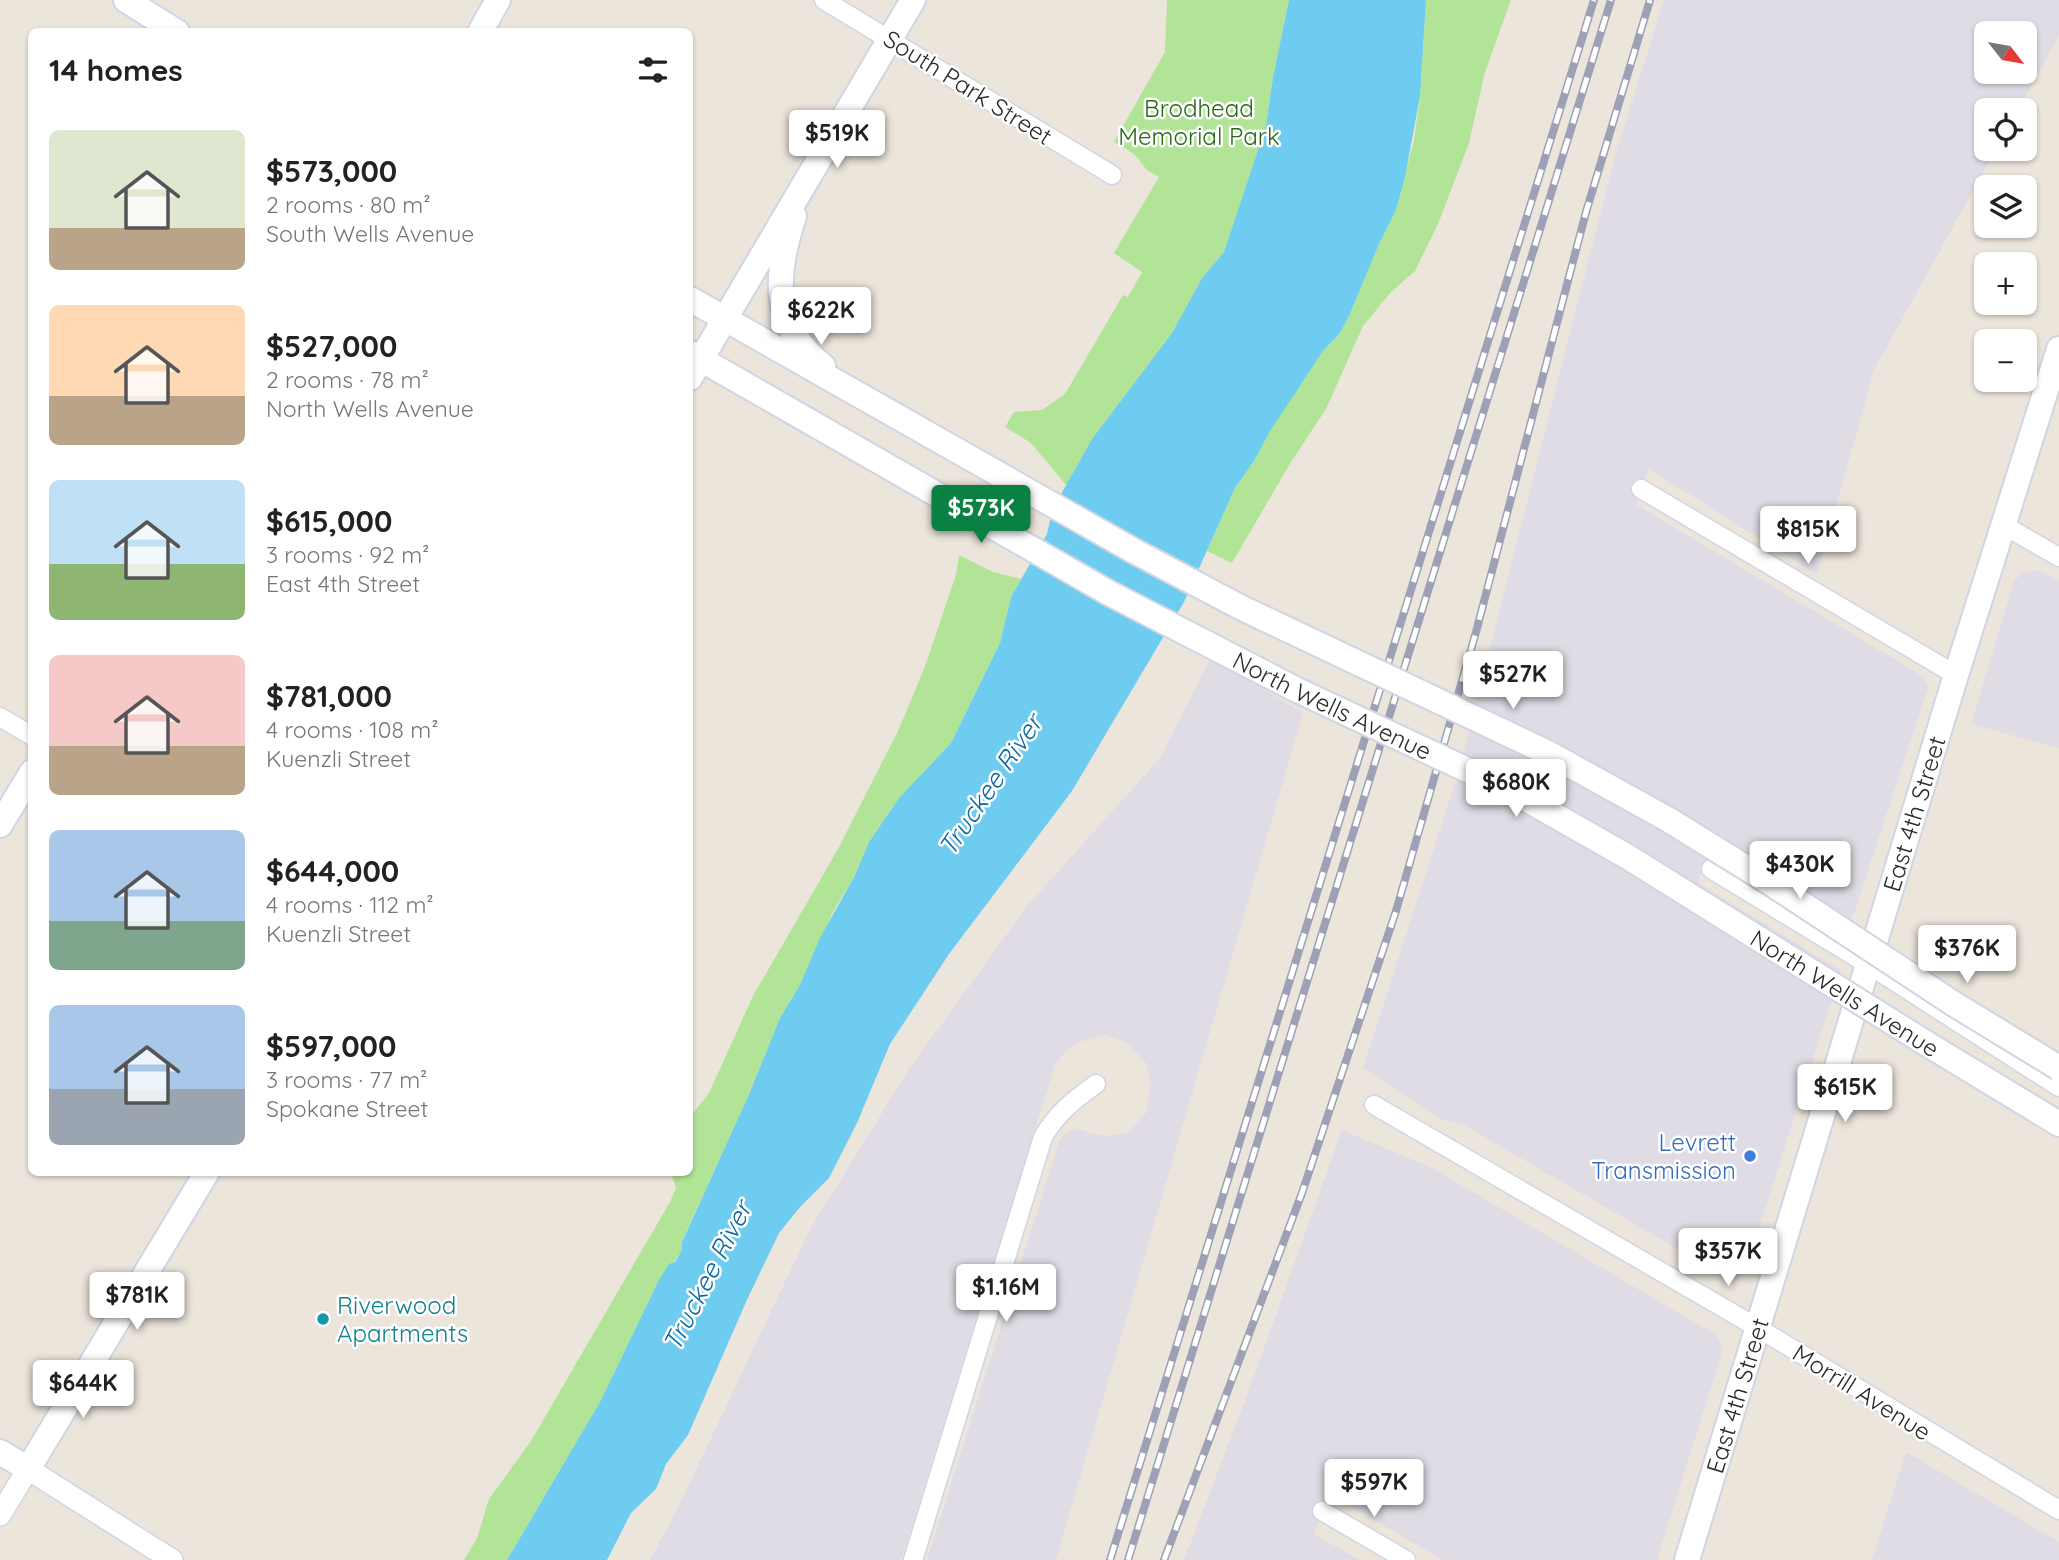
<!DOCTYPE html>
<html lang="en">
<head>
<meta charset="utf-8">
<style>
	body { margin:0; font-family:Quicksand,sans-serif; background:#f2f2f2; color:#222; height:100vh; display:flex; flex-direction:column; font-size:26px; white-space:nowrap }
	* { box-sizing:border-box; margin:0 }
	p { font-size:23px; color:#767676 }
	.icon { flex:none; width:38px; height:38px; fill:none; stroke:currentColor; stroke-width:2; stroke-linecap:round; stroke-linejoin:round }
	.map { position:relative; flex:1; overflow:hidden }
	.side { position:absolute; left:28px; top:28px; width:665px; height:1148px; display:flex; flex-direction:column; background:#fff; border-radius:10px; box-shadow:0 2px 5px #0004 }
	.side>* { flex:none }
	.needle { width:46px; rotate:121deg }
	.buttons { position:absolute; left:1974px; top:21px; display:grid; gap:14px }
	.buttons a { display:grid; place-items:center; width:63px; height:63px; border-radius:10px; background:#fff; box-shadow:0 2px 5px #0004; font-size:35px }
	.price { position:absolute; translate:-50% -60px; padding:0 16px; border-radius:7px; background:#fff; color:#222; font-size:23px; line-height:46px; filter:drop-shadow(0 2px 4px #0008) }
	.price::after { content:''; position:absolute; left:50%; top:42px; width:21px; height:16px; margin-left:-10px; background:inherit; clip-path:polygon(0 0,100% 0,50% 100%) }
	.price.on { background:#0b8043; color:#fff }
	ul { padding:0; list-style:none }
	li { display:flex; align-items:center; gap:21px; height:175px; padding:0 21px }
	li span { display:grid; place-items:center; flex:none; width:196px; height:140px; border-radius:10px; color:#555 }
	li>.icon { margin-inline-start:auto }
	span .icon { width:84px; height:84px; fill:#fffc; stroke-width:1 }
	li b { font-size:30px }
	h2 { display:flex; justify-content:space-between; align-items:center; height:84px; padding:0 21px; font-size:30px }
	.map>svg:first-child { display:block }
</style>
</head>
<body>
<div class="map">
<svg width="2059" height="1560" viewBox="0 0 2059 1560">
	<rect width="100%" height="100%" fill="#ece5dc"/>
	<g fill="#dfdce5" fill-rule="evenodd">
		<path d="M1664,0h395v35l-41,75h-32v39h10l-122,221 -57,204 -168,-105 -12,36 272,163 15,10 4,10 -74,225 -6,8 -135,-80 -15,42 143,88 -97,304 -11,6 -271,-157 -19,-4 -80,-52 95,-294 157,-618zM1986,33h39v39h-39z"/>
		<path d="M2033,570l12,3 14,8v167l-88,-24 43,-143 8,-8z"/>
		<path d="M1211,658l92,55 -247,847h-129l133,-421 10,-8 10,-2 11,5 19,2 19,-4 17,-19 5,-26 -5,-24 -20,-21 -22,-7 -25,7 -15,11 -9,12 -154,495h-251l27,-50 132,-279 100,-162 119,-164 132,-147z"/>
		<path d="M1342,1130l90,38 284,167 6,9 -1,11 -64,205h-214l-114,-66 -15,40 46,26h-176l61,-159z"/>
		<path d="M1906,1452l153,90v18h-187z"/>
	</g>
	<g fill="#b1e497">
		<path d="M1167,0h122l-16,77 -7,49 -42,126 -22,26 -30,55 -80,106 -26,46 -35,-42 -26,-16 9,-15 28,-2 23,-16 58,-99 5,2 14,-25 -28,-19 45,-76 -12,-7 -13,-16 -20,-12 51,-90z"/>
		<path d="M1426,0h85l-26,72 -16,71 -31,81 -23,47 -24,21 -28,34 -37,83 -35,53 -59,101 -25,-12 28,-63 19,-27 15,-30 54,-80 17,-18 9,-17 31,-74 16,-32 18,-70 6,-44z"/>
		<path d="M959,555l34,17 28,7 -10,18 -11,46 -49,100 -52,55 -30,44 -14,33 -21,35 -34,75 -20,33 -30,74 -68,149 1,9 -25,32 -58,120 -93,158h-43l13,-22 12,-39 42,-58 139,-239 6,-14 -5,-15 19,-1v-55l19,-24 44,-97 85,-147 60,-118 26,-62 32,-94z"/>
	</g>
	<path fill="#6dccf0" d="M1289,0h137l-6,96 -15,81 -9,33 -16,32 -31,74 -9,17 -17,18 -53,80 -16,30 -19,27 -51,114 -112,189 -123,163 -59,90 -33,79 -28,55 -28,28 -22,27 -33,69 -58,133 -22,29 -10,25 -25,24 -24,47h-100l93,-158 58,-120 11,-18 6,-2 7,-12v-8l68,-150 30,-74 20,-33 20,-47 35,-63 14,-33 30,-44 52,-55 49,-100 11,-46 36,-63 5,-22 14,-27 26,-46 80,-106 30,-55 22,-26 42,-126 7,-49z"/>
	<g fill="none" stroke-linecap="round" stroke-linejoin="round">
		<g stroke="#d1d4e3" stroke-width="21">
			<g id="minor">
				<path d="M824,0l288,175"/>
				<path d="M1641,489l315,186"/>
				<path d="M2003,525l56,32"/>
				<path d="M0,717l32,19"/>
				<path d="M1711,869l158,96 190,122"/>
				<path d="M1374,1105l384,223 301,182"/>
				<path d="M1322,1511l84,49"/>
				<path d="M913,1560l130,-423c14,-24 31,-37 53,-53"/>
			</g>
		</g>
		<g stroke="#d1d4e3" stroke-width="24">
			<path id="tertiary" d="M0,1515l28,-46 144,91"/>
		</g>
		<g stroke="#d1d4e3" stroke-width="28">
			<g id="secondary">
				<path d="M126,0l51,32"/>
				<path d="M480,32l18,-32"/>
				<path d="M794,216c-19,58 -24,108 29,150"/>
				<path d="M690,299l444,252"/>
				<path d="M690,353l419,240"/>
				<path d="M690,378l223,-378"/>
				<path d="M0,825l32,-53"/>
				<path d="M1924,1042l135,82"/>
				<path d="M0,1452l28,17 179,-297"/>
				<path id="s1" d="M1687,1560l269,-885 103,-326"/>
			</g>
		</g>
		<use href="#minor" stroke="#fff" stroke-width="18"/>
		<use href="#tertiary" stroke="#fff" stroke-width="21"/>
		<use href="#secondary" stroke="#fff" stroke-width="24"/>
		<g stroke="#9ea1b5" stroke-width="8">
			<g id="rail">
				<path d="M1110,1560l484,-1560"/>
				<path d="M1128,1560l483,-1560"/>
				<path d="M1164,1560l138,-367 94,-282 80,-279 110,-420 64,-212"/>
			</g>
		</g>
		<use href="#rail" stroke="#fff" stroke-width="5" stroke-dasharray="16" stroke-linecap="butt"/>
		<g stroke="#d1d4e3" stroke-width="28" stroke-linecap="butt">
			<g id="secondary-bridge">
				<path d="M1134,551l106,56 308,146 121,67 100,62 185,122 105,64"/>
				<path id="s2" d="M1109,593l186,96 217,102 116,66 296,185"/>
			</g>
		</g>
		<use href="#secondary-bridge" stroke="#fff" stroke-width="24"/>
	</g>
	<circle fill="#3f7fe0" stroke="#fff" stroke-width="2.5" cx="1750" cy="1156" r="7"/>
	<circle fill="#0f9aa8" stroke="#fff" stroke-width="2.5" cx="323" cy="1319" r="7"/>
	<g text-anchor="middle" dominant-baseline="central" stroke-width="5" stroke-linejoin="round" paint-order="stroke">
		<g font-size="24" fill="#2a2a2a" stroke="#fff">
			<text transform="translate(968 87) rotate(32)">South Park Street</text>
			<text stroke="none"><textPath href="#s2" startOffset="250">North Wells Avenue</textPath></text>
			<text stroke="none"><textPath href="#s1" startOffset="780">East 4th Street</textPath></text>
			<text transform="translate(1845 993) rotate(32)">North Wells Avenue</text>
			<text transform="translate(1862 1392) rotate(32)">Morrill Avenue</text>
			<text stroke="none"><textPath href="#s1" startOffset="172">East 4th Street</textPath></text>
		</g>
		<g font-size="24" fill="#296819" stroke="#fff">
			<text x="1199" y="108">Brodhead<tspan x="1199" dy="28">Memorial Park</tspan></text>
		</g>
		<g font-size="24" fill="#366cbe" stroke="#fff" text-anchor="end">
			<text x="1736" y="1142">Levrett<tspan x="1736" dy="28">Transmission</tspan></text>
		</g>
		<g font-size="24" fill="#0d838f" stroke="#fff" text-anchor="start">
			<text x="337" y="1305">Riverwood<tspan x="337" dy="28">Apartments</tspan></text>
		</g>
		<g font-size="26" font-style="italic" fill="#0c699c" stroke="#fff">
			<text transform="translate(990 785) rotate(-56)">Truckee River</text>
			<text transform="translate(707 1276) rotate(-63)">Truckee River</text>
		</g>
	</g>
</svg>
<div class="buttons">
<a><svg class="needle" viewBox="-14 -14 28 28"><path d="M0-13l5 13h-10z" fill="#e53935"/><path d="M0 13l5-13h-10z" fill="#767676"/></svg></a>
<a><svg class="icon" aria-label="locate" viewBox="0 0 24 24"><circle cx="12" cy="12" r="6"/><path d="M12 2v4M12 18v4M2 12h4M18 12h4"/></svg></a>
<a><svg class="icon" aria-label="layers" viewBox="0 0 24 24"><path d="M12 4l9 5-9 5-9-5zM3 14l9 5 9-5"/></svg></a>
<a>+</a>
<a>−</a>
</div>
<b class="price" style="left:837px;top:170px">$519K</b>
<b class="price" style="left:821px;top:347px">$622K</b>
<b class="price on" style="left:981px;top:545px">$573K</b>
<b class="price" style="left:1808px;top:566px">$815K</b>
<b class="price" style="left:1513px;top:711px">$527K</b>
<b class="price" style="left:1516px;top:819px">$680K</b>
<b class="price" style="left:1800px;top:901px">$430K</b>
<b class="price" style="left:1967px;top:985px">$376K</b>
<b class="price" style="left:1845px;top:1124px">$615K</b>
<b class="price" style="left:1728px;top:1288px">$357K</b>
<b class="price" style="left:1006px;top:1324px">$1.16M</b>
<b class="price" style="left:137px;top:1332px">$781K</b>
<b class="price" style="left:83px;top:1420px">$644K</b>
<b class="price" style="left:1374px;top:1519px">$597K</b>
<section class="side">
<h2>14 homes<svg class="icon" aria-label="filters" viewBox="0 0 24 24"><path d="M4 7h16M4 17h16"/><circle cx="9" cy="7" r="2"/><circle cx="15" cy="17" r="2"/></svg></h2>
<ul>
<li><span style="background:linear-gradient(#dfe7d0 70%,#b9a48a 0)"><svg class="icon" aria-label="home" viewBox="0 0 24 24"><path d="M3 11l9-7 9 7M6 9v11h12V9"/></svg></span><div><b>$573,000</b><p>2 rooms · 80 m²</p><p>South Wells Avenue</p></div></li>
<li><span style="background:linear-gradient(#ffd9b3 65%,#b9a48a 0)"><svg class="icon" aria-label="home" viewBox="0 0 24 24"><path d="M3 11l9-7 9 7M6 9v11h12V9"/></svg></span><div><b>$527,000</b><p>2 rooms · 78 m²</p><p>North Wells Avenue</p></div></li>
<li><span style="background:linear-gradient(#bfe0f5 60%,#8fb573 0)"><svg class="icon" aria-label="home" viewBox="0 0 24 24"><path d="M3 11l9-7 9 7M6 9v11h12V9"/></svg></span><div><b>$615,000</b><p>3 rooms · 92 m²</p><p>East 4th Street</p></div></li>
<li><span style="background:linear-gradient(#f6c9c9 65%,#b9a48a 0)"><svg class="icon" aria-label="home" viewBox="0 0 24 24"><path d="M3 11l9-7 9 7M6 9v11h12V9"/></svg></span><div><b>$781,000</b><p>4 rooms · 108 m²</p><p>Kuenzli Street</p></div></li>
<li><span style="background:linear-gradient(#a9c7e8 65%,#7fa58c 0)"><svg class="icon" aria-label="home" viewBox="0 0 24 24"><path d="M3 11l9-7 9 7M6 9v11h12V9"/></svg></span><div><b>$644,000</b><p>4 rooms · 112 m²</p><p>Kuenzli Street</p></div></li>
<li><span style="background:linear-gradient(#a9c7e8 60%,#9aa5b1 0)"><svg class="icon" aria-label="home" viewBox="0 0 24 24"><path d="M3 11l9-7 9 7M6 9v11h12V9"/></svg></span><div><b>$597,000</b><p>3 rooms · 77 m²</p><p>Spokane Street</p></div></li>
</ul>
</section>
</div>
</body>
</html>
